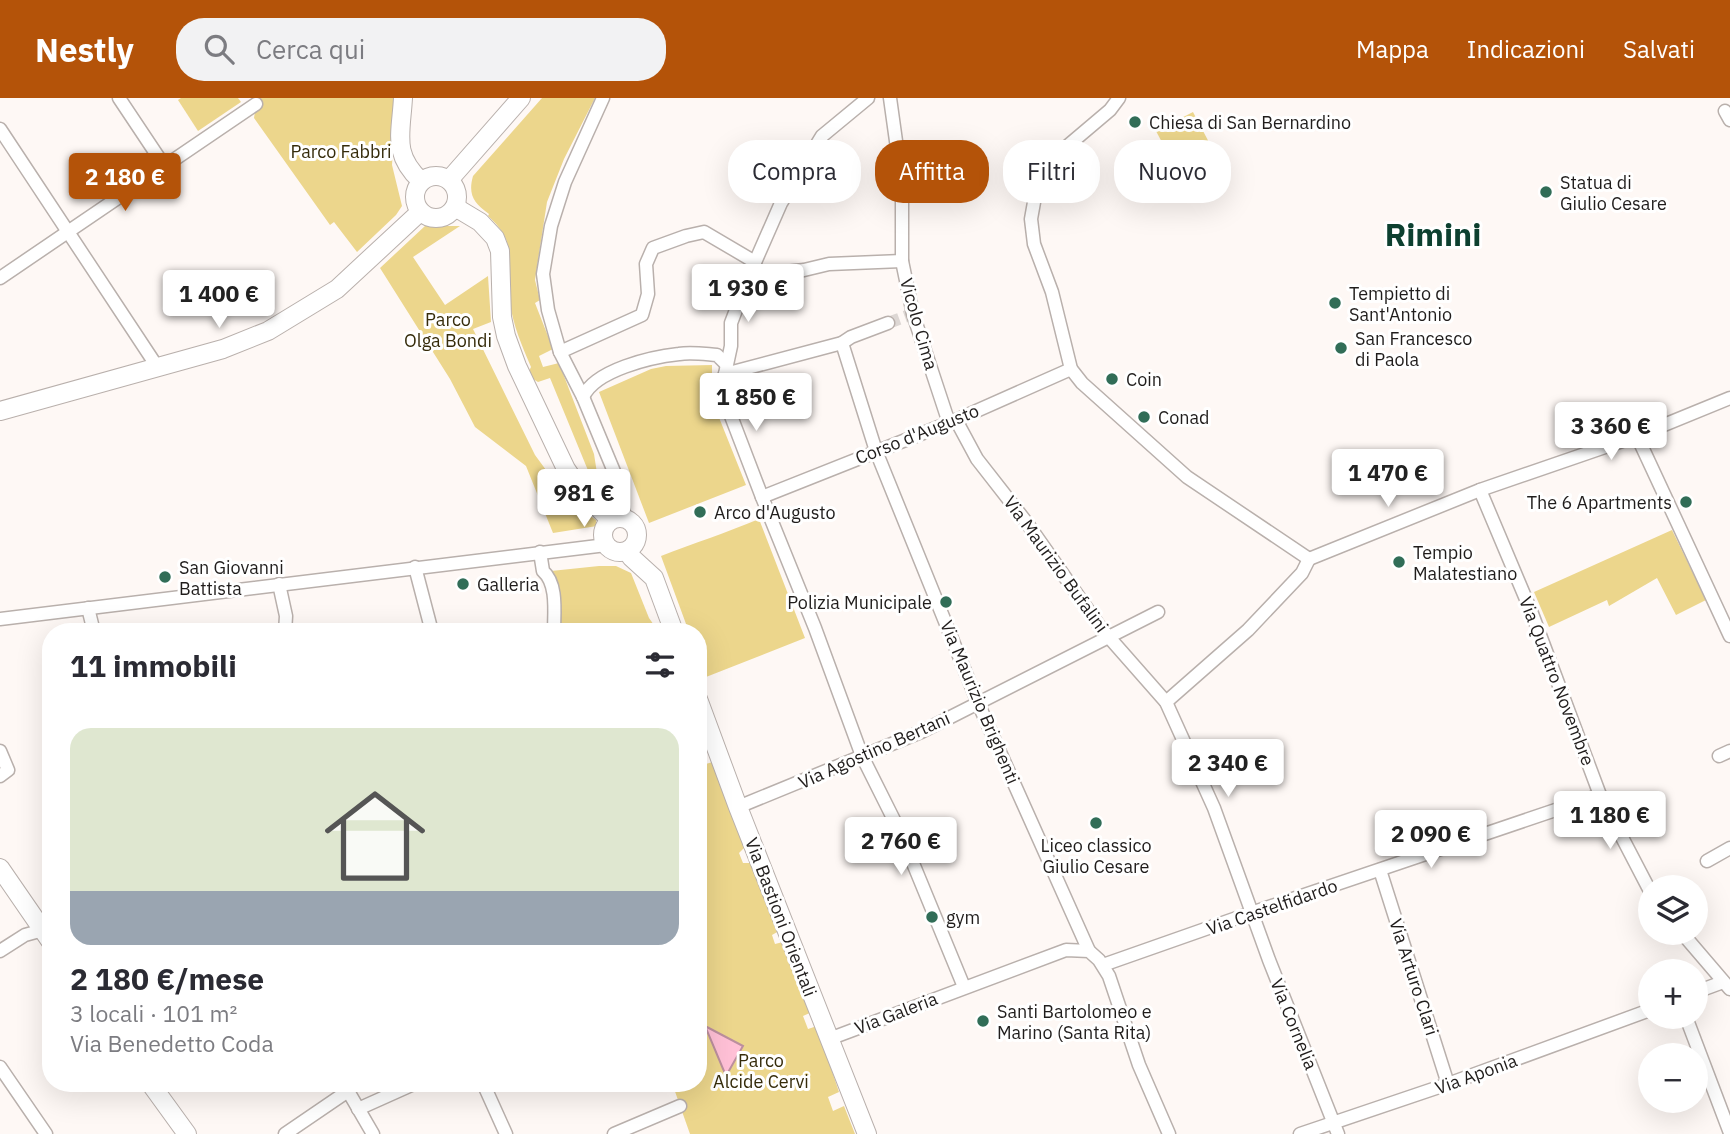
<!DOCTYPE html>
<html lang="it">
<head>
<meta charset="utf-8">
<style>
	body { margin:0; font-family:"IBM Plex Sans",sans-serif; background:#f2f2f3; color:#2b2b33; height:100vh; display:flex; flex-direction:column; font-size:26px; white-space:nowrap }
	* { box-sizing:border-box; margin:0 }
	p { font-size:23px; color:#7c7c81 }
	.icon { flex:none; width:38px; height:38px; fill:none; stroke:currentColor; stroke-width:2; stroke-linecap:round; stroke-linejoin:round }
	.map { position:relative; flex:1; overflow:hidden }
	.side { position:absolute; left:42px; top:525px; width:665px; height:469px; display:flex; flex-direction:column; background:#fff; border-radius:28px; box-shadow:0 7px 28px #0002 }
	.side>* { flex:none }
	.hud { position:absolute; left:728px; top:42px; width:665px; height:63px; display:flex; gap:14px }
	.controls { position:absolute; left:1638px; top:777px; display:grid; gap:14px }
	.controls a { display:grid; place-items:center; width:70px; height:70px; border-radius:50%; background:#fff; box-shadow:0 7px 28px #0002; font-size:35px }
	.price { position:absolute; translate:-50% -60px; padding:0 16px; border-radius:7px; background:#fff; color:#222; font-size:23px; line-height:46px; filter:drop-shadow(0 2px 4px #0008) }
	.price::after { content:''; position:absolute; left:50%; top:42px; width:21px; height:16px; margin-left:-10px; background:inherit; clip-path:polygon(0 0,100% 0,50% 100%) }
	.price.active { background:#b45309; color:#fff }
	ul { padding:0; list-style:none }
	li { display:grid; align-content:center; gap:14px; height:371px; padding:0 28px }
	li+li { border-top:2px solid #e1e1e2 }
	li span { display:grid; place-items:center; height:217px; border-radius:21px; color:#555 }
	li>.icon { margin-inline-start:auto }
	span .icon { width:126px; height:126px; fill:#fffc; stroke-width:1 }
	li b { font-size:30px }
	h2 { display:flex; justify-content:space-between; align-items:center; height:84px; padding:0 28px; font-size:30px }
	.tag { padding:0 24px; border-radius:28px; background:#fff; box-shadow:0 7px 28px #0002; font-size:24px; line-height:63px }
	.tag.active { background:#b45309; color:#fff }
	header { display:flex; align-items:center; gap:42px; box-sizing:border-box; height:98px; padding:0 35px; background:#b45309; color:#fff }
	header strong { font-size:33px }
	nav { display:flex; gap:38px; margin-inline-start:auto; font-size:24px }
	.search { width:490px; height:63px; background:#f2f2f3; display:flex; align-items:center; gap:18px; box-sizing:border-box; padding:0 24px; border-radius:28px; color:#7c7c81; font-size:26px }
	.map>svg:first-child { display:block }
</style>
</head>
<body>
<header>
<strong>Nestly</strong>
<div class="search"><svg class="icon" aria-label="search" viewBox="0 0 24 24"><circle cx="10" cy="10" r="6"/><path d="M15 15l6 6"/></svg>Cerca qui</div>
<nav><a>Mappa</a><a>Indicazioni</a><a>Salvati</a></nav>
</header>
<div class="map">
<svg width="1730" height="1036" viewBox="0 0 1730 1036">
	<rect width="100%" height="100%" fill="#fef8f5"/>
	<g fill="#ecd68c">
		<path d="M181,0h57l3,4 -43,29 -20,-31z"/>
		<path d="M251,0h145l-4,67 10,41 -6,9 -39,37 -23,-30 -4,3 -76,-107 2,-14z"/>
		<path d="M542,0h53l-31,61 -17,43 -12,78 5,20 -5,3 18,46 -14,7 4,11 16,-4 35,91 5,32 -5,-1 -44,-107 -12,4 -5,-3 -4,-8 2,-4c-9,-21 -18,-42 -21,-64 -6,-38 12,-57 -22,-87l1,-2c-16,-11 -21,-20 -16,-38z"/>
		<path d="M1193,14l19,36 -37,19 -19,-36z"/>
		<path d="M425,128h35l-47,31 32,48 43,-29 3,46 -18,7 62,126 33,45 28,20 1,6 -44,7 -27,-67 -51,-39 -25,-48 -70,-111z"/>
		<path d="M712,267v35l34,85 -97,38 -50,-131 52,-23 15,-3z"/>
		<path d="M759,421l46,119 -99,39 -8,-21v-24h-9l-28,-76c33,-13 65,-23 98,-37z"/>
		<path d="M1672,432l34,70 -30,15 -19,-37 -48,28 -2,-6 -58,27 -15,-35z"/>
		<path d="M599,468h17l15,7 18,45 7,10 -1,4h-98l-6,-61z"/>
		<path d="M716,663l31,84 -8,8 4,10h11l25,68 -7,4 3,9 8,-2 29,70 -9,4 5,13 9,-3 22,66 -11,5 5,14 11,-5 11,28h-165l-18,-51h26v-319l1,2z"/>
	</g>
	<path fill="#ffc0d6" stroke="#bc8f9e" stroke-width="2" d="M705,928l38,20 -17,30z"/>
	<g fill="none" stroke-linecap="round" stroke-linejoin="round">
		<path stroke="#ddd7d4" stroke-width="12" stroke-dasharray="12 6" stroke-linecap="butt" d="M888,225l19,-7"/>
		<g stroke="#b9b0ac" stroke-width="15">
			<g id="street">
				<path d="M119,0l46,69"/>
				<path d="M603,0l-38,84 -14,44 -8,48 5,36 12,42 23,45 37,89 4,31"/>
				<path d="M868,0l-46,38 -41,67 -32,73 -18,47v23l-6,28 2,25 4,17 31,81 53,131 47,128 39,78 63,153"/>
				<path d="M890,0l12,86v77l11,53 36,109"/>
				<path d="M1119,0l-9,12 -65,55 -7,15 -7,39 3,25 18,48 19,77 11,14 105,94 122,82"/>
				<path d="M1725,13l5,9"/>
				<path d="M0,31l158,239"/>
				<path d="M749,178l55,-6 25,-6 73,-3"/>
				<path d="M0,180l256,-174"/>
				<path d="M842,245l34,108 102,252 111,248"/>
				<path d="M560,254l82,-37 6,-21 -2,-30 7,-16 33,-12 18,-4 51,30"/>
				<path d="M725,276l117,-31 9,-6 37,-14"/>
				<path d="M583,299c12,-27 68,-40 96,-43 12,-2 25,0 38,1l9,9"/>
				<path d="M956,322l21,39 50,64 73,104 66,75 48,106 55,152 69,174"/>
				<path d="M1637,338l93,200"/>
				<path d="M1480,392l51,121 69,184 50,96"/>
				<path d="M762,399l194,-77 115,-51"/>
				<path d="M540,454l3,19c15,13 11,42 11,61"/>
				<path d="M1309,461l171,-69 157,-54 93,-38"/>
				<path d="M415,469l17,65"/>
				<path d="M279,486l7,32 -1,16"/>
				<path d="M88,510l6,24"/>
				<path d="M0,521l606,-74"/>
				<path d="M1166,604l82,-72 54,-57 7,-14"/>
				<path d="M0,653l8,19 -8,6"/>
				<path d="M1719,658l11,-5"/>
				<path d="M738,709l183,-75 237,-120"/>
				<path d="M1707,763l23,-13"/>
				<path d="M1380,772l68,214"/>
				<path d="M1682,835l48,56"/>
				<path d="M0,853l25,-16 18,-5 8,-8"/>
				<path d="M1103,867l148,-52 349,-118"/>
				<path d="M1696,894l27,-10"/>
				<path d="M1686,919l44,116"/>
				<path d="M829,941l237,-89 23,1 10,9 10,16 30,89 30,69"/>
				<path d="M0,969l46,67"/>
				<path d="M483,985l23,51"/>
				<path d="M358,1011l58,-26"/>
				<path d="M285,1036l63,-43 25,43"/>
				<path d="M614,1036l66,-28"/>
				<path d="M1300,1036l148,-50 202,-74"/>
			</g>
		</g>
		<g stroke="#b9b0ac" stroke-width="20">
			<g id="secondary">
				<path d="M403,0c-2,36 -11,56 18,83"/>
				<circle cx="436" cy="99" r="21"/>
				<path d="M449,82l72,-82"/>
				<path d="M455,109l25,15 15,16 5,13 2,66 4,19 11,30 49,103 13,19 31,32"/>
				<path d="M0,313l223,-62 45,-18 69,-42 83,-77"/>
				<circle cx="620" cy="437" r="17"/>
				<path d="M629,452l2,7 23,21 20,54"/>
				<path d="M698,601l40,108 129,327"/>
				<path d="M0,770l51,74"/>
				<path d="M150,985l37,51"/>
			</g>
		</g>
		<use href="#street" stroke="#fff" stroke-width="12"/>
		<use href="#secondary" stroke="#fff" stroke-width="18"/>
	</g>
	<g fill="#316d57" stroke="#fff" stroke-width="2.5">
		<circle cx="1135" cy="24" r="7"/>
		<circle cx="1546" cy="94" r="7"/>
		<circle cx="1335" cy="205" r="7"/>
		<circle cx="1341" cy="250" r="7"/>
		<circle cx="1112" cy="281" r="7"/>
		<circle cx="1144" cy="319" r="7"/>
		<circle cx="1686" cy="404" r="7"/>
		<circle cx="700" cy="414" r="7"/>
		<circle cx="1399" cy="464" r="7"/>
		<circle cx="165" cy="479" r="7"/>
		<circle cx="463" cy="486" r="7"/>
		<circle cx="946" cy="504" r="7"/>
		<circle cx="1096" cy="725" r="7"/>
		<circle cx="932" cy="819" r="7"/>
		<circle cx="983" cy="923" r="7"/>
	</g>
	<g text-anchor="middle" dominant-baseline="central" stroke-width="6" stroke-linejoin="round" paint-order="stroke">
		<g font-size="18" fill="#201d1c" stroke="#fff" text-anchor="start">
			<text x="1149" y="24">Chiesa di San Bernardino</text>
			<text x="1560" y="84">Statua di<tspan x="1560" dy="21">Giulio Cesare</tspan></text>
			<text x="1349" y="195">Tempietto di<tspan x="1349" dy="21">Sant'Antonio</tspan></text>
			<text x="1355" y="240">San Francesco<tspan x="1355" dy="21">di Paola</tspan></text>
			<text x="1126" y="281">Coin</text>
			<text x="1158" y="319">Conad</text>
			<text x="1672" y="404" text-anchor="end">The 6 Apartments</text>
			<text x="714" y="414">Arco d'Augusto</text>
			<text x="1413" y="454">Tempio<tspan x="1413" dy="21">Malatestiano</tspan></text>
			<text x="179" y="469">San Giovanni<tspan x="179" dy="21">Battista</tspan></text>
			<text x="477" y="486">Galleria</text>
			<text x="932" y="504" text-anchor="end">Polizia Municipale</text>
			<text x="1096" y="747" text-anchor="middle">Liceo classico<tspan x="1096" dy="21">Giulio Cesare</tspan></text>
			<text x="946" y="819">gym</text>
			<text x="997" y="913">Santi Bartolomeo e<tspan x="997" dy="21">Marino (Santa Rita)</tspan></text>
		</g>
		<g font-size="18" fill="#362c0b" stroke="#fff">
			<text x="341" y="53">Parco Fabbri</text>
			<text x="448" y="221">Parco<tspan x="448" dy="21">Olga Bondi</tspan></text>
			<text x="761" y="962">Parco<tspan x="761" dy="21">Alcide Cervi</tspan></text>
		</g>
		<g font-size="18" fill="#201d1c" stroke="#fff">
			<text transform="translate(919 226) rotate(74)">Vicolo Cima</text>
			<text transform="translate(917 336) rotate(-22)">Corso d'Augusto</text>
			<text transform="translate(1056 466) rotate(54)">Via Maurizio Bufalini</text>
			<text transform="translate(1557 583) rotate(69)">Via Quattro Novembre</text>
			<text transform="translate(980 604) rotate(67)">Via Maurizio Brighenti</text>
			<text transform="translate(874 652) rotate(-24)">Via Agostino Bertani</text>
			<text transform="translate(1272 809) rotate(-19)">Via Castelfidardo</text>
			<text transform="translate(781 819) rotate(69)">Via Bastioni Orientali</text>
			<text transform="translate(1414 879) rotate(72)">Via Arturo Clari</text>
			<text transform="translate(896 915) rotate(-21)">Via Galeria</text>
			<text transform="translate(1294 926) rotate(68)">Via Cornelia</text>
			<text transform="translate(1476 976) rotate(-20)">Via Aponia</text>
		</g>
		<g font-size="32" font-weight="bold" fill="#0d4030" stroke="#fff">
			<text x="1433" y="136">Rimini</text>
		</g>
	</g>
</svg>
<div class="controls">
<a><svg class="icon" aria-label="layers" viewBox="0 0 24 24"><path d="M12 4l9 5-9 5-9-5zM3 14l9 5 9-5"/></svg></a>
<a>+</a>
<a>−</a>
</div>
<b class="price active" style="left:125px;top:115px">2 180 €</b>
<b class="price" style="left:748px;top:226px">1 930 €</b>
<b class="price" style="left:219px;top:232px">1 400 €</b>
<b class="price" style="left:756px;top:335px">1 850 €</b>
<b class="price" style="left:1611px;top:364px">3 360 €</b>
<b class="price" style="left:1388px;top:411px">1 470 €</b>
<b class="price" style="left:584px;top:431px">981 €</b>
<b class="price" style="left:1228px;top:701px">2 340 €</b>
<b class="price" style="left:1610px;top:753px">1 180 €</b>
<b class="price" style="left:1431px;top:772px">2 090 €</b>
<b class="price" style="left:901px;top:779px">2 760 €</b>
<div class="hud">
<a class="tag">Compra</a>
<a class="tag active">Affitta</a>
<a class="tag">Filtri</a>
<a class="tag">Nuovo</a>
</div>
<section class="side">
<h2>11 immobili<svg class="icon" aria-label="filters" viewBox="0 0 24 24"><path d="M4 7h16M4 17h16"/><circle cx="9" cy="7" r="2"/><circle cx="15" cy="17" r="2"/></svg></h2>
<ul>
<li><span style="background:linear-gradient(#dfe7d0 75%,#9aa5b1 0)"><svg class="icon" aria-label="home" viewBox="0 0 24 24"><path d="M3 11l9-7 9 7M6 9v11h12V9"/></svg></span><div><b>2 180 €/mese</b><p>3 locali · 101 m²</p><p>Via Benedetto Coda</p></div></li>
</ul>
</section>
</div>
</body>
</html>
